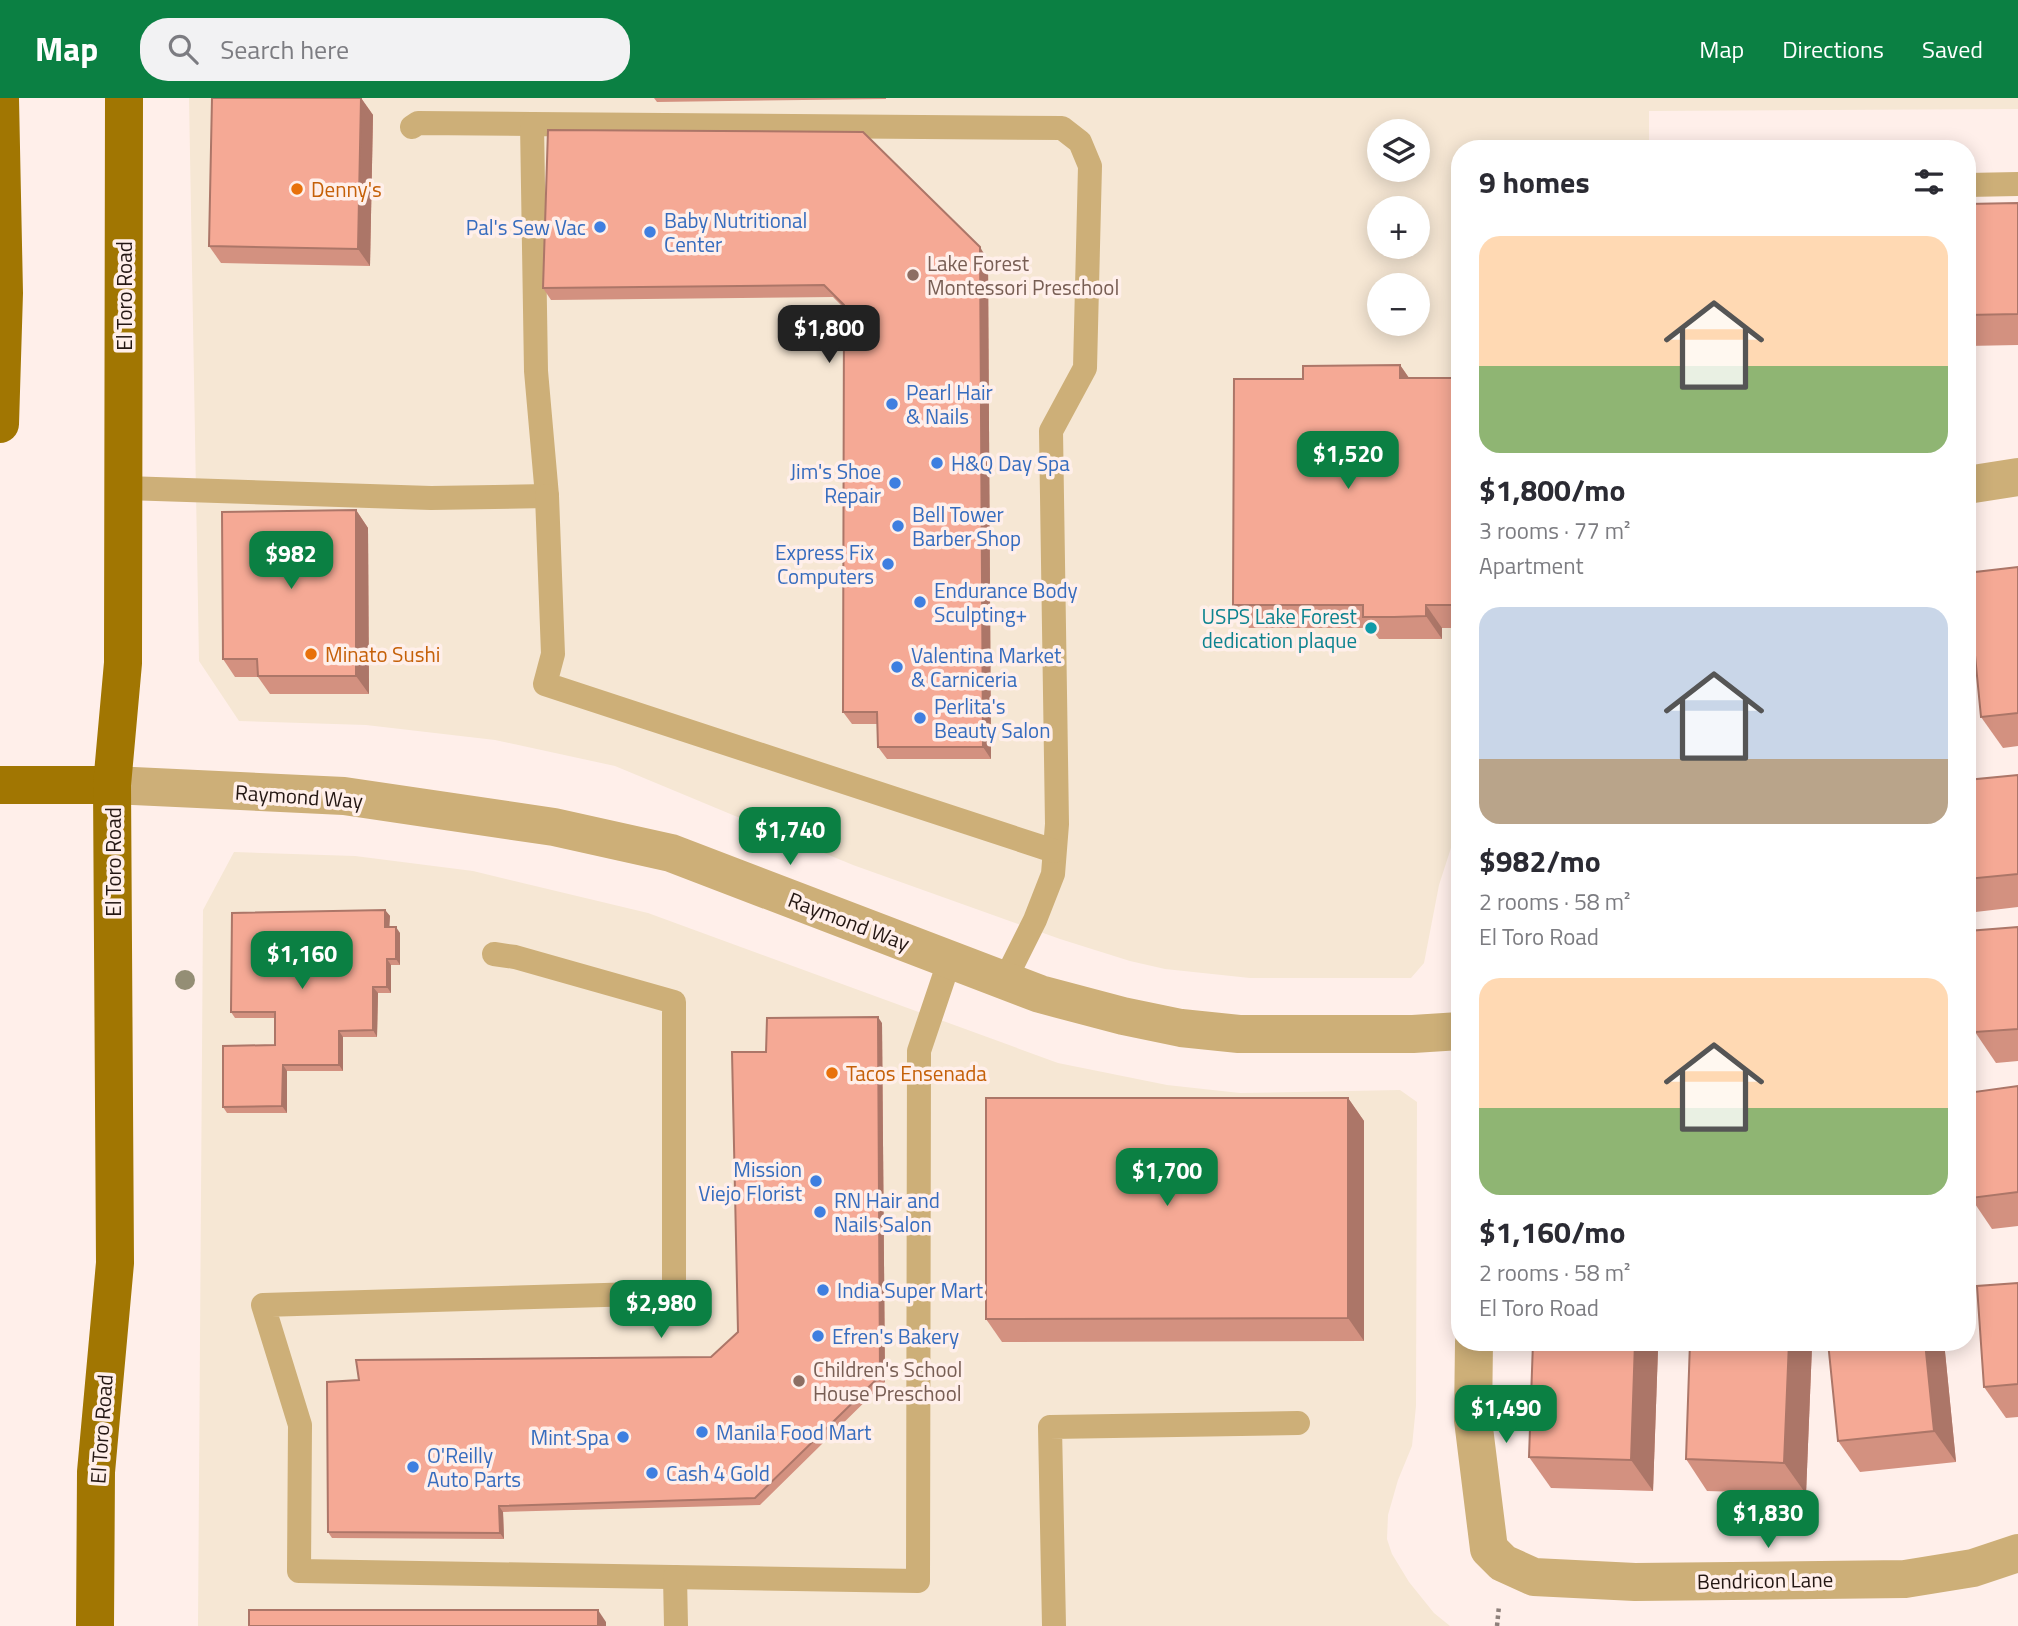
<!DOCTYPE html>
<html lang="en">
<head>
<meta charset="utf-8">
<style>
	body { margin:0; font-family:"Titillium Web",sans-serif; background:#f2f2f3; color:#2b2b33; height:100vh; display:flex; flex-direction:column; font-size:26px; white-space:nowrap }
	* { box-sizing:border-box; margin:0 }
	p { font-size:23px; color:#7c7c81 }
	.icon { flex:none; width:38px; height:38px; fill:none; stroke:currentColor; stroke-width:2; stroke-linecap:round; stroke-linejoin:round }
	.map { position:relative; flex:1; overflow:hidden }
	.side { position:absolute; left:1451px; top:42px; width:525px; height:1211px; display:flex; flex-direction:column; background:#fff; border-radius:28px; box-shadow:0 4px 18px #0003 }
	.side>* { flex:none }
	.controls { position:absolute; left:1367px; top:21px; display:grid; gap:14px }
	.controls a { display:grid; place-items:center; width:63px; height:63px; border-radius:50%; background:#fff; box-shadow:0 4px 18px #0003; font-size:35px }
	.price { position:absolute; translate:-50% -60px; padding:0 16px; border-radius:14px; background:#0b8043; color:#fff; font-size:23px; line-height:46px; filter:drop-shadow(0 2px 4px #0008) }
	.price::after { content:''; position:absolute; left:50%; top:42px; width:21px; height:16px; margin-left:-10px; background:inherit; clip-path:polygon(0 0,100% 0,50% 100%) }
	.price.selected { background:#222; color:#fff }
	ul { padding:0; list-style:none }
	li { display:grid; align-content:center; gap:14px; height:371px; padding:0 28px }
	li span { display:grid; place-items:center; height:217px; border-radius:21px; color:#555 }
	li>.icon { margin-inline-start:auto }
	span .icon { width:126px; height:126px; fill:#fffc; stroke-width:1 }
	li b { font-size:30px }
	h2 { display:flex; justify-content:space-between; align-items:center; height:84px; padding:0 28px; font-size:30px }
	header { display:flex; align-items:center; gap:42px; box-sizing:border-box; height:98px; padding:0 35px; background:#0b8043; color:#fff }
	header strong { font-size:33px }
	nav { display:flex; gap:38px; margin-inline-start:auto; font-size:24px }
	.search { width:490px; height:63px; background:#f2f2f3; display:flex; align-items:center; gap:18px; box-sizing:border-box; padding:0 24px; border-radius:28px; color:#7c7c81; font-size:26px }
	.map>svg:first-child { display:block }
</style>
</head>
<body>
<header>
<strong>Map</strong>
<div class="search"><svg class="icon" aria-label="search" viewBox="0 0 24 24"><circle cx="10" cy="10" r="6"/><path d="M15 15l6 6"/></svg>Search here</div>
<nav><a>Map</a><a>Directions</a><a>Saved</a></nav>
</header>
<div class="map">
<svg width="2018" height="1528" viewBox="0 0 2018 1528">
	<rect width="100%" height="100%" fill="#ffefea"/>
	<g fill="#f6e7d4" fill-rule="evenodd">
		<path d="M189,0h1829v11l-369,2v38h-189v671l-21,65 -15,78 -13,15h-161l-85,-9 -35,-8 -70,-22 -207,-74 -238,-99 -120,-26 -129,-15 -127,-4 -40,-60zM1379,33h39v39h-39zM1379,110h39v39h-39zM1379,187h39v39h-39z"/>
		<path d="M234,754l121,4 118,15 175,42 410,150 109,22 73,8 160,-3 17,12 -1,304 -4,40 -14,34 -10,35 -1,24 5,15 17,28 25,31 16,13h-1252l5,-716z"/>
	</g>
	<g fill="none" stroke-linecap="round" stroke-linejoin="round">
		<path stroke="#8e807b" stroke-width="4.5" stroke-dasharray="3.5 3.5" stroke-linecap="butt" d="M1497,1528l2,-20"/>
		<g stroke="#cdaf78" stroke-width="24">
			<path d="M412,29l6,-4 114,1"/>
			<path d="M1967,87l51,-1"/>
			<path d="M125,390l306,10 116,-2 -11,-125 -4,-247 530,4 18,14 10,24 -5,202 -34,63 6,393 -4,50 -18,46 -30,60"/>
			<path d="M547,398l6,158 -8,30 509,167"/>
			<path d="M494,856l21,3 159,45v291l-411,12 37,120 -1,146 619,10 1,-530 31,-92"/>
			<path d="M675,1479l1,49"/>
			<path d="M1054,1528l-4,-199 248,-4"/>
		</g>
		<g stroke="#cdaf78" stroke-width="38">
			<path d="M1967,387l51,-8"/>
			<path d="M112,687l232,11 210,31 117,26 369,141 83,22 58,12 58,6h174l47,-3"/>
			<path d="M1474,1244l-1,78 16,129 14,14 31,14 101,5 270,-3 68,-11 45,-15"/>
		</g>
		<g stroke="#a17602" stroke-width="38">
			<path d="M0,1l4,194 -4,131"/>
			<path d="M0,687h112"/>
			<path d="M95,1528l1,-154 19,-209 -3,-478 11,-122 1,-565"/>
		</g>
	</g>
	<circle fill="#948e75" cx="185" cy="882" r="10"/>
	<g fill="#d39180">
		<path d="M212,0h149l12,17 -3,151 -149,-3 -12,-17z"/>
		<path d="M654,0h232v1l-229,3z"/>
		<path d="M2018,105v142l-51,1v-142z"/>
		<path d="M988,162l3,499h-104l-9,-12v-23h-26l-9,-12 1,-404 -11,-11 -282,3 -8,-12z"/>
		<path d="M1400,267l9,13h51v250h-18v11h-63l-8,-11h-122l-16,-23 70,-226z"/>
		<path d="M356,412l12,18 1,166h-99l-12,-17h-23l-12,-18z"/>
		<path d="M2018,469v179l-15,2 -22,-31z"/>
		<path d="M2018,677v132l-51,6v-133z"/>
		<path d="M385,812l5,6 -1,11 11,6v32h-9v28h-13l-1,44h-34v34h-56v42h-60l-4,-6 52,-62v-27h-40l-4,-6z"/>
		<path d="M2018,829v134l-22,2 -21,-31z"/>
		<path d="M882,925l3,359 -125,123 -257,7 1,27 -172,-1 -4,-6 31,-152 352,-23 27,-25 28,-280z"/>
		<path d="M2018,988v140l-26,3 -21,-31z"/>
		<path d="M1348,1000l16,23v220l-362,1 -16,-23z"/>
		<path d="M2018,1185v134l-12,1 -22,-31z"/>
		<path d="M1828,1244h116l12,120 -96,10 -22,-31z"/>
		<path d="M1812,1248l-6,148 -99,-3 -21,-32z"/>
		<path d="M1658,1251l-5,142 -102,-3 -22,-31z"/>
	</g>
	<g fill="#ac7668">
		<path d="M361,0l12,17 -3,151 -12,-17z"/>
		<path d="M980,149l8,13 3,499 -8,-12z"/>
		<path d="M1400,267l16,23 -16,-10z"/>
		<path d="M356,412l12,18 1,166 -13,-18z"/>
		<path d="M1426,507l16,23v11l-16,-23z"/>
		<path d="M385,812l5,6 -1,17 -4,-6z"/>
		<path d="M396,829l4,6v32l-4,-6z"/>
		<path d="M387,861l4,6v28l-4,-6z"/>
		<path d="M373,889l5,6 -1,44 -4,-7z"/>
		<path d="M878,919l4,6 3,359 -5,-6z"/>
		<path d="M339,933l4,6v34l-4,-6z"/>
		<path d="M283,967l4,6v42l-5,-7z"/>
		<path d="M1348,1000l16,23v220l-16,-23z"/>
		<path d="M1635,1244h18l5,7 -5,142 -22,-31z"/>
		<path d="M1789,1244h21l2,4 -6,148 -22,-31z"/>
		<path d="M1925,1244h19l12,120 -22,-31z"/>
		<path d="M499,1408l4,6 1,27 -4,-6z"/>
		<path d="M598,1512l8,12v4h-8z"/>
	</g>
	<g fill="#f5a995" stroke="#ac7668" stroke-width="2">
		<path d="M212,0h149l-3,151 -149,-3z"/>
		<path d="M548,32l315,2 117,115 3,500h-105l-1,-35h-34l1,-407 -20,-20 -281,3z"/>
		<path d="M2018,105v111l-51,1v-111z"/>
		<path d="M1400,267v13h60v227h-34v11l-32,1h-31v-12h-130l1,-226h69v-13z"/>
		<path d="M356,412v166h-98l-1,-17h-34l-1,-147z"/>
		<path d="M2018,469v146l-37,4 -14,-144z"/>
		<path d="M2018,677v99l-51,5v-99z"/>
		<path d="M385,812v17h11v32h-9v28h-14v43l-34,1v34h-56l-1,41 -59,1v-61l52,-1v-33h-44l1,-99z"/>
		<path d="M2018,829v102l-43,3 -7,-101z"/>
		<path d="M878,919l2,359 -125,122 -256,8 1,27 -172,-1 -1,-150 32,-2 -3,-20 355,-3 27,-25 -6,-280h34l1,-34z"/>
		<path d="M2018,988v106l-47,6 -4,-29v-76z"/>
		<path d="M986,1000h362v220l-362,1z"/>
		<path d="M2018,1185v101l-34,3 -7,-101z"/>
		<path d="M1533,1244h102l-4,118 -102,-3z"/>
		<path d="M1690,1244h99l-5,121 -98,-4z"/>
		<path d="M1828,1244h97l9,89 -96,10z"/>
		<rect x="249" y="1512" width="349" height="16"/>
	</g>
	<g fill="#e8710a" stroke="#ffefea" stroke-width="2.5">
		<circle cx="297" cy="91" r="7"/>
		<circle cx="311" cy="556" r="7"/>
		<circle cx="832" cy="975" r="7"/>
	</g>
	<g fill="#3f7fe0" stroke="#ffefea" stroke-width="2.5">
		<circle cx="600" cy="129" r="7"/>
		<circle cx="650" cy="134" r="7"/>
		<circle cx="892" cy="306" r="7"/>
		<circle cx="937" cy="365" r="7"/>
		<circle cx="895" cy="385" r="7"/>
		<circle cx="898" cy="428" r="7"/>
		<circle cx="888" cy="466" r="7"/>
		<circle cx="920" cy="504" r="7"/>
		<circle cx="897" cy="569" r="7"/>
		<circle cx="920" cy="620" r="7"/>
		<circle cx="816" cy="1083" r="7"/>
		<circle cx="820" cy="1114" r="7"/>
		<circle cx="823" cy="1192" r="7"/>
		<circle cx="818" cy="1238" r="7"/>
		<circle cx="702" cy="1334" r="7"/>
		<circle cx="623" cy="1339" r="7"/>
		<circle cx="413" cy="1369" r="7"/>
		<circle cx="652" cy="1375" r="7"/>
	</g>
	<g fill="#8d6e63" stroke="#ffefea" stroke-width="2.5">
		<circle cx="913" cy="177" r="7"/>
		<circle cx="799" cy="1283" r="7"/>
	</g>
	<circle fill="#0f9aa8" stroke="#ffefea" stroke-width="2.5" cx="1371" cy="530" r="7"/>
	<g text-anchor="middle" dominant-baseline="central" stroke-width="7" stroke-linejoin="round" paint-order="stroke">
		<g font-size="21" fill="#c56008" stroke="#ffefea" text-anchor="start">
			<text x="311" y="91">Denny's</text>
			<text x="325" y="556">Minato Sushi</text>
			<text x="846" y="975">Tacos Ensenada</text>
		</g>
		<g font-size="21" fill="#366cbe" stroke="#ffefea" text-anchor="start">
			<text x="664" y="122">Baby Nutritional<tspan x="664" dy="24">Center</tspan></text>
			<text x="586" y="129" text-anchor="end">Pal's Sew Vac</text>
			<text x="906" y="294">Pearl Hair<tspan x="906" dy="24">&amp; Nails</tspan></text>
			<text x="951" y="365">H&amp;Q Day Spa</text>
			<text x="881" y="373" text-anchor="end">Jim's Shoe<tspan x="881" dy="24">Repair</tspan></text>
			<text x="912" y="416">Bell Tower<tspan x="912" dy="24">Barber Shop</tspan></text>
			<text x="874" y="454" text-anchor="end">Express Fix<tspan x="874" dy="24">Computers</tspan></text>
			<text x="934" y="492">Endurance Body<tspan x="934" dy="24">Sculpting+</tspan></text>
			<text x="911" y="557">Valentina Market<tspan x="911" dy="24">&amp; Carniceria</tspan></text>
			<text x="934" y="608">Perlita's<tspan x="934" dy="24">Beauty Salon</tspan></text>
			<text x="802" y="1071" text-anchor="end">Mission<tspan x="802" dy="24">Viejo Florist</tspan></text>
			<text x="834" y="1102">RN Hair and<tspan x="834" dy="24">Nails Salon</tspan></text>
			<text x="837" y="1192">India Super Mart</text>
			<text x="832" y="1238">Efren's Bakery</text>
			<text x="716" y="1334">Manila Food Mart</text>
			<text x="609" y="1339" text-anchor="end">Mint Spa</text>
			<text x="427" y="1357">O'Reilly<tspan x="427" dy="24">Auto Parts</tspan></text>
			<text x="666" y="1375">Cash 4 Gold</text>
		</g>
		<g font-size="21" fill="#785e54" stroke="#ffefea" text-anchor="start">
			<text x="927" y="165">Lake Forest<tspan x="927" dy="24">Montessori Preschool</tspan></text>
			<text x="813" y="1271">Children's School<tspan x="813" dy="24">House Preschool</tspan></text>
		</g>
		<g font-size="21" fill="#241713" stroke="#ffefea">
			<text transform="translate(124 198) rotate(-90)">El Toro Road</text>
			<text transform="translate(299 698) rotate(4)">Raymond Way</text>
			<text transform="translate(113 764) rotate(-90)">El Toro Road</text>
			<text transform="translate(849 823) rotate(21)">Raymond Way</text>
			<text transform="translate(101 1331) rotate(-86)">El Toro Road</text>
			<text transform="translate(1765 1482) rotate(-1)">Bendricon Lane</text>
		</g>
		<g font-size="21" fill="#0d838f" stroke="#ffefea" text-anchor="end">
			<text x="1357" y="518">USPS Lake Forest<tspan x="1357" dy="24">dedication plaque</tspan></text>
		</g>
	</g>
</svg>
<div class="controls">
<a><svg class="icon" aria-label="layers" viewBox="0 0 24 24"><path d="M12 4l9 5-9 5-9-5zM3 14l9 5 9-5"/></svg></a>
<a>+</a>
<a>−</a>
</div>
<b class="price selected" style="left:829px;top:267px">$1,800</b>
<b class="price" style="left:1348px;top:393px">$1,520</b>
<b class="price" style="left:291px;top:493px">$982</b>
<b class="price" style="left:790px;top:769px">$1,740</b>
<b class="price" style="left:302px;top:893px">$1,160</b>
<b class="price" style="left:1167px;top:1110px">$1,700</b>
<b class="price" style="left:661px;top:1242px">$2,980</b>
<b class="price" style="left:1506px;top:1347px">$1,490</b>
<b class="price" style="left:1768px;top:1452px">$1,830</b>
<section class="side">
<h2>9 homes<svg class="icon" aria-label="filters" viewBox="0 0 24 24"><path d="M4 7h16M4 17h16"/><circle cx="9" cy="7" r="2"/><circle cx="15" cy="17" r="2"/></svg></h2>
<ul>
<li><span style="background:linear-gradient(#ffd9b3 60%,#8fb573 0)"><svg class="icon" aria-label="home" viewBox="0 0 24 24"><path d="M3 11l9-7 9 7M6 9v11h12V9"/></svg></span><div><b>$1,800/mo</b><p>3 rooms · 77 m²</p><p>Apartment</p></div></li>
<li><span style="background:linear-gradient(#c9d6e8 70%,#b9a48a 0)"><svg class="icon" aria-label="home" viewBox="0 0 24 24"><path d="M3 11l9-7 9 7M6 9v11h12V9"/></svg></span><div><b>$982/mo</b><p>2 rooms · 58 m²</p><p>El Toro Road</p></div></li>
<li><span style="background:linear-gradient(#ffd9b3 60%,#8fb573 0)"><svg class="icon" aria-label="home" viewBox="0 0 24 24"><path d="M3 11l9-7 9 7M6 9v11h12V9"/></svg></span><div><b>$1,160/mo</b><p>2 rooms · 58 m²</p><p>El Toro Road</p></div></li>
</ul>
</section>
</div>
</body>
</html>
